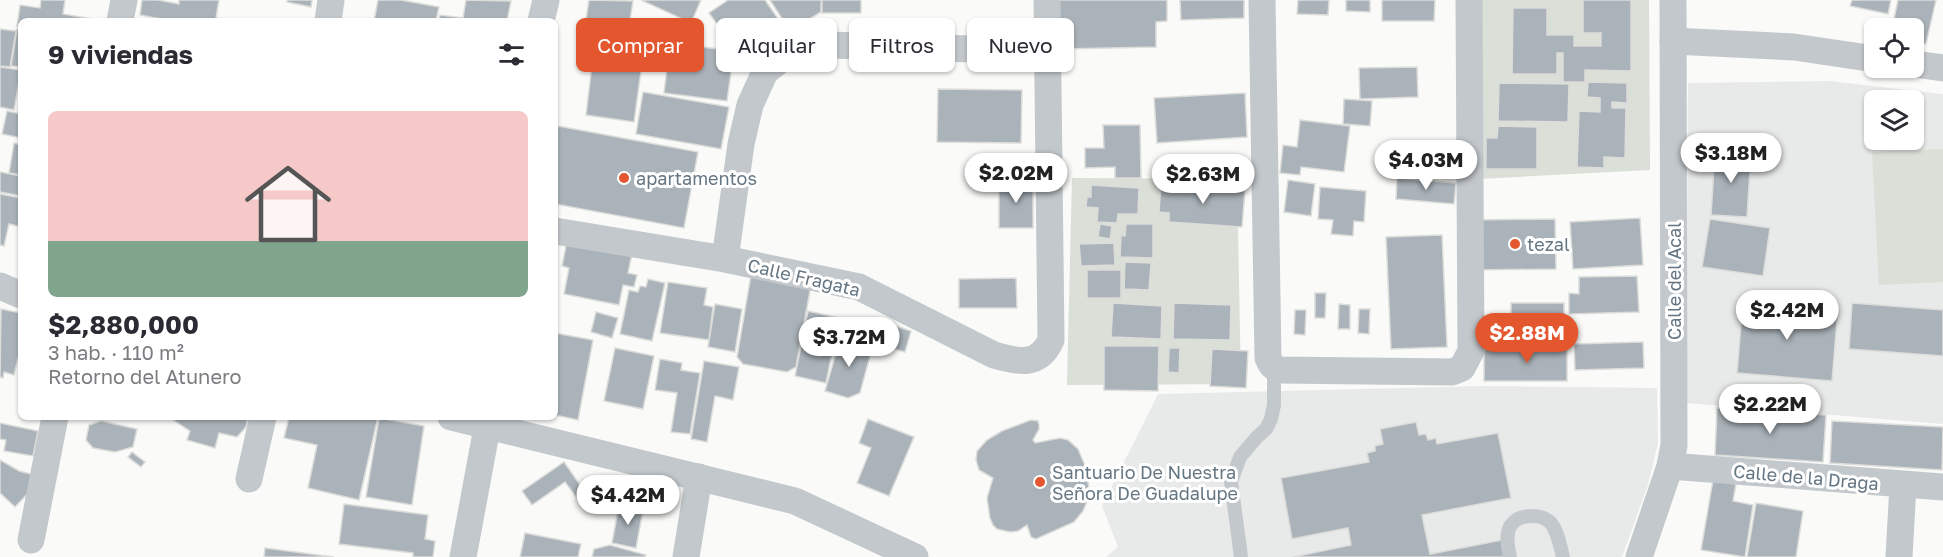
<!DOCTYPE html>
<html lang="es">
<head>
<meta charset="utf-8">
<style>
	body { margin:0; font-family:"Golos Text",sans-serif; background:#f2f2f3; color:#2b2b33; height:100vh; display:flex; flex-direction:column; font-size:22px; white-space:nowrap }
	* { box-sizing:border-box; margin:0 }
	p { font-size:20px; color:#7c7c81 }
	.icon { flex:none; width:33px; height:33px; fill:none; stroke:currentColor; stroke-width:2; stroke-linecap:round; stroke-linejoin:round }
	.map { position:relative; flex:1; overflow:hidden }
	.sheet { position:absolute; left:18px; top:18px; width:540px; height:402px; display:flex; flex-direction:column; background:#fff; border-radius:9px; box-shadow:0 2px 4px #0004 }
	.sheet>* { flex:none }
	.hud { position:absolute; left:576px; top:18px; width:570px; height:54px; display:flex; gap:12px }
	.fabs { position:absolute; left:1864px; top:18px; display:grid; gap:12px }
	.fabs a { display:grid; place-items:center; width:60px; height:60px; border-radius:9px; background:#fff; box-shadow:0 2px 4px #0004; font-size:30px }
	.price { position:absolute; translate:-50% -51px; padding:0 14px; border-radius:21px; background:#fff; color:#222; font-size:20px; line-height:39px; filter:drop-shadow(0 2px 3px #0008) }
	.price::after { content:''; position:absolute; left:50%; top:36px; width:18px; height:14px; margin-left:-9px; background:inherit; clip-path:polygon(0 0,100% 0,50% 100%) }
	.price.selected { background:#e4572e; color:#fff }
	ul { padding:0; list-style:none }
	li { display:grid; align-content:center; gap:12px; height:318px; padding:0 30px }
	li span { display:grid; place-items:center; height:186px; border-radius:9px; color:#555 }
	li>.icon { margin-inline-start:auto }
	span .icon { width:108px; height:108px; fill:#fffc; stroke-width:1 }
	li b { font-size:26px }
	h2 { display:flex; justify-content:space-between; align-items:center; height:72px; padding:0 30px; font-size:26px }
	.pill { padding:0 21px; border-radius:9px; background:#fff; box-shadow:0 2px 4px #0004; font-size:21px; line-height:54px }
	.pill.selected { background:#e4572e; color:#fff }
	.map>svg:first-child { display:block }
</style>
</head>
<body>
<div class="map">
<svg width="1943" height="557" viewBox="0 0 1943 557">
	<rect width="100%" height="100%" fill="#fafaf8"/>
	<g fill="#e8e9e9" fill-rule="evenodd">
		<path d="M1829,81l114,13v330l-257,-21 2,-320zM1875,100h39v40h-39z"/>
		<path d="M1483,386l174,2 1,55 -10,42 -26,72h-516l12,-10 -16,-41 56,-112z"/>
	</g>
	<g fill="#dadfd7">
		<path d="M1479,0h170l1,170 -172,9z"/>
		<path d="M1943,149v133l-64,3 -7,-133z"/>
		<path d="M1072,178l165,1 4,205 -174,1z"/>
	</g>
	<g fill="#aab3b9" stroke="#dcdcda" stroke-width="1.5">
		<path d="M41,0h24l-2,14 29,5v2h-71v6l-4,-1 3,-21 20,3z"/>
		<path d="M142,0h16l21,4v-4h40l-3,18 13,3h-57l-32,-6z"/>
		<path d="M288,0h24l-1,7 -24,-5z"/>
		<path d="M378,0h23l38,7 -3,14h-62z"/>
		<path d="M466,0l45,1 -4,20h-68l1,-6 23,3z"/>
		<path d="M589,0l44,1 -7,44 -43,-7z"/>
		<path d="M641,0h60l-10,23z"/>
		<path d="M728,0h37l23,33 -43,30 -36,-50z"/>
		<path d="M770,0h51v12l-31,19z"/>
		<rect x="822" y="0" width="39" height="13"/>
		<path d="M1058,0h109v21l-11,1v25l-96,2z"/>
		<path d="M1180,0h64v18l-63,2z"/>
		<path d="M1298,0h31l-1,15 -31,-1z"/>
		<path d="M1346,0h24v12l-24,-1z"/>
		<path d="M1382,0h53l-1,21h-52z"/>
		<path d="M1583,0h48v71l-46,-1v12h-22v-29h-6v21h-45l1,-66h34v27h27v11h27v-13h-18z"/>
		<path d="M1852,0h39l-3,14 -38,-8z"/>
		<path d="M1898,0h38l-10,44 -12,-2v-14h-22z"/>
		<path d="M0,29l16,2 -6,36 -10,-1z"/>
		<path d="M17,29h4v38l-10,-1z"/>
		<path d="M670,43l64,8 -7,50 -63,-8z"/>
		<path d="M592,65l49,6 -7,51 -48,-7z"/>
		<path d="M0,67l21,3 -7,40 -14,-3z"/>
		<path d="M1417,67l1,30 -58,2 -1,-31z"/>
		<path d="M1588,82l39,1v20l-15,-1v6h14l-1,50 -21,-1v11l-27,-1 2,-56 21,1v-14l-13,-1z"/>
		<path d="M1499,83l70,1 -1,38 -70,-1z"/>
		<path d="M938,89l84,1 -1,53 -84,-1z"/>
		<path d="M643,92l86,15 -8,42 -85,-15z"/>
		<path d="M1245,93l2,44 -90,6 -3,-45z"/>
		<path d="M1344,99l28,2 -2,25 -27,-2z"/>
		<path d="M7,111l14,3v24l-19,-4z"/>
		<path d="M1300,120l50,6 -6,46 -43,-5 -1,8 -20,-2 3,-28 14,2z"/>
		<path d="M1103,125h37l1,53h-26v-11l-30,1v-20h19z"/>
		<path d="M558,126l140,26 -14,76 -129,-24v-59z"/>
		<path d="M1498,126l39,1v42h-51v-31h11z"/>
		<path d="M14,143l7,2v30l-12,-2z"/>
		<path d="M1715,152l36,2 -4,63 -36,-2z"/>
		<path d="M0,172l21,4v20l-21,-4z"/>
		<path d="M1397,178l59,5 -2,21 -58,-5z"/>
		<path d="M999,179l34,1v48h-34z"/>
		<path d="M1288,180l27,4 -4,32 -27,-4z"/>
		<path d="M1161,183l84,7 -3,37 -73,-5v-9l-10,-1z"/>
		<path d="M1091,185l48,3 -1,26h-20l-1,9 -20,-1 1,-14 -12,-1 1,-10h4z"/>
		<path d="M1320,187l46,4 -2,31 -10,-1 -1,15 -22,-2 2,-14 -15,-1z"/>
		<path d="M0,194l21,4v29l-12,-3 -5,22 -4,-1z"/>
		<path d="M1640,218l3,47 -70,4 -3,-47z"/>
		<path d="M1555,219l1,50 -82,1v-50z"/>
		<path d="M1710,219l60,9 -7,48 -61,-9z"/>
		<path d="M1100,224l12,2 -2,13 -12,-2z"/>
		<path d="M1126,224h27v34l-33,-1 1,-22 4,1z"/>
		<path d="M1442,235l5,112 -56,2 -5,-112z"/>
		<path d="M567,241l65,13 -4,19 9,2 -3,12 -11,-2 -4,20 -55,-11 5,-26 -7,-2z"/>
		<path d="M1114,243l1,22 -34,1 -2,-22z"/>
		<path d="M1125,262l26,1 -2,27 -25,-1z"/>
		<rect x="1087" y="270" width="34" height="28"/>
		<path d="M751,275l61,5 -16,87 -9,5 -44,-8 -6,-7z"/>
		<path d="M1637,276l2,36 -70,2v-21l10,1v-17z"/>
		<path d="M1016,278l1,30h-58v-29z"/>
		<path d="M648,279l17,4 -13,58 -32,-7 9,-44 9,2 2,-6 6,1z"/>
		<path d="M668,282l39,6 -3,17 9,2 -4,33 -49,-7z"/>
		<path d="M1315,293h11l-1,25h-10z"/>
		<path d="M1743,300l95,9 -6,72 -95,-8z"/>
		<path d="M1113,303l49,3 -1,33 -50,-2z"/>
		<path d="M1174,303l57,2 -1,35 -57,-1z"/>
		<rect x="1511" y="303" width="53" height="38"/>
		<path d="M1852,303l91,7v46l-94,-7z"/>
		<path d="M715,304l27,5 -7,43 -27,-5z"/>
		<path d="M1339,304l11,1v24h-12z"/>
		<path d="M1,309l20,4v46l-3,-1 -4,17 -10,-3 -1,6 -3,-1z"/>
		<path d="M1359,309h11l-1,25 -11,-1z"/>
		<path d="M1295,310h11l-1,25 -11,-1z"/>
		<path d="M808,311l31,7 -13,65 -31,-7z"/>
		<path d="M596,312l22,6 -6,20 -21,-6z"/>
		<path d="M886,323l25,8 -6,21 -25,-7z"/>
		<path d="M555,333l38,7 -15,80 -23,-5z"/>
		<path d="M841,336l32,9 -13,48 -12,5 -23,-7z"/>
		<path d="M1643,342l1,26 -69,2 -1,-26z"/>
		<path d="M1532,343h35v38h-83v-32l48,1z"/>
		<path d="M1104,346h55l-1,45 -54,-1z"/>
		<path d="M615,348l39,8 -11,53 -39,-8z"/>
		<path d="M1169,348h11l-1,25 -11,-1z"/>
		<path d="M1212,349l36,2 -2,37 -36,-2z"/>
		<path d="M660,359l22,4 -1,7 19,3 -10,61 -19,-2 6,-39 -22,-3z"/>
		<path d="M704,361l35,6 -6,33 -18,-4 -8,46 -16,-3z"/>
		<path d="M1717,408l109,7 -3,47 -108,-7z"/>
		<path d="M248,417l-2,10 -9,10 -18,-4 -4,15 -28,-8 3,-9 -20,-13z"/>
		<path d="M289,417h89l-19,83 -51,-12 9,-43 -33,-7z"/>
		<path d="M379,418l45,8 -12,79 -46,-8z"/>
		<path d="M868,419l46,18 -25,59 -32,-13 14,-35 -12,-5z"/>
		<path d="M1031,420l7,1 1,4v4l-6,11 2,3 25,-5 8,2 10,9 8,19 4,27 -7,16 -9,11 -38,17 -5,-2 -4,-12 -9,6 -8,1 -13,-3 -4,-4 -3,-7 -3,-20 6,-20 -14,-8 -3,-10 1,-9 10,-11 15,-9z"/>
		<path d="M101,421l36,8 -4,18 -18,5 -22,-4 -7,-8 3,-15z"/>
		<path d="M1832,421l111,6 -1,43 -112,-7z"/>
		<path d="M1416,422l3,13 7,-1 2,6 8,-2 1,6 61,-11 13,65 -89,17 8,39 72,-14 4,17h-213l58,-12 -3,-17 -56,11 -11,-61 88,-16 -2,-9 8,-2v-5l8,-2 -3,-15z"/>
		<path d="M0,423l38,8 -5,25 -29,-5 2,-11 -6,-1z"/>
		<path d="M132,452l13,10 -4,5 -13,-10z"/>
		<path d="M0,460l19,11 16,4 -4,15 -16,17 -15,-14z"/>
		<path d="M564,462l21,30 -8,6 -12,-16 -33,23 -10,-14z"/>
		<path d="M1713,480l23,4 -3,17 20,4 -8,52 -44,-7z"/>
		<path d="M1756,503l47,8 -7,46h-49z"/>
		<path d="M344,504l84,11 -3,24 10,2 -2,16h-20v-4l-74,-9z"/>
		<path d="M619,505l24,5 -7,38 -24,-5z"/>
		<path d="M525,533l56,11 -3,13h-58z"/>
		<path d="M610,545l36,10 -1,2h-53l2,-8z"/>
		<path d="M265,548l69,9h-70z"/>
	</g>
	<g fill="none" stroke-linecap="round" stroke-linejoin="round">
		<g stroke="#c3c8cc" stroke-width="14">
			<path d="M1241,557l-10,-75 9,-25 17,-20 9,-8 5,-10 3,-14v-37"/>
			<path d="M1510,557c-2,-10 -5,-23 1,-32 8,-11 29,-12 39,-3 8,9 10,24 13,35"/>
		</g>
		<g stroke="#c3c8cc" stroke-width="27">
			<path d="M1262,0l6,358c3,7 5,10 12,12l172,2 10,-4 9,-17 -2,-351"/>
			<path d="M120,21l4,-21"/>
			<path d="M328,21l3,-21"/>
			<path d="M541,21l5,-21"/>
			<path d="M1673,41l121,6 81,12"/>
			<path d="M1914,64l29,4"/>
			<path d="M555,231l170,28 134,28 135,68c24,7 45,12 57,-15l-4,-340"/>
			<path d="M725,259l16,-115 9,-39 15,-33 26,-21 37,-6 219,6"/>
			<path d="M0,286l21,9"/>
			<path d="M451,417l344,84 120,56"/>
			<path d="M1670,466l273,21"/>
			<path d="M249,479l14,-62"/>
			<path d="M31,540l24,-123"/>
			<path d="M463,557l26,-140"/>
			<path d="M686,557l13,-80"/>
			<path d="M1639,557l31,-91 4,-21 -1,-445"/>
			<path d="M1899,557l4,-72"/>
		</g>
	</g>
	<g fill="#e4572e" stroke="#fff" stroke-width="2">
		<circle cx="624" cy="178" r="6"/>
		<circle cx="1515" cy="244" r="6"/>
		<circle cx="1040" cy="482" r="6"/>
	</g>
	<g text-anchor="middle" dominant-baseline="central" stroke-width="6" stroke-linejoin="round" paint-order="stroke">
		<g font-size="18" fill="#657683" stroke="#fff" text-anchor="start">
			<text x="636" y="178">apartamentos</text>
			<text x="1527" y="244">tezal</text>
			<text x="1052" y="472">Santuario De Nuestra<tspan x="1052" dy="21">Señora De Guadalupe</tspan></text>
		</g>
		<g font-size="18" fill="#657683" stroke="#fff">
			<text transform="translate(804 277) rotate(13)">Calle Fragata</text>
			<text transform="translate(1674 281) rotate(-90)">Calle del Acal</text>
			<text transform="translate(1806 477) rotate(5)">Calle de la Draga</text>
		</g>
	</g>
</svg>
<div class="fabs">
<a><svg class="icon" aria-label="locate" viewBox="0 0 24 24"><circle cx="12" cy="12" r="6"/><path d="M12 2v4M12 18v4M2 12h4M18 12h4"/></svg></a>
<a><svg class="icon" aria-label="layers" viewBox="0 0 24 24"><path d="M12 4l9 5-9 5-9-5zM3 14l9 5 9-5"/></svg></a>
</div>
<b class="price" style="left:1731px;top:184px">$3.18M</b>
<b class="price" style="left:1426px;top:191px">$4.03M</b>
<b class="price" style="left:1016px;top:204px">$2.02M</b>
<b class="price" style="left:1203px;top:205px">$2.63M</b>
<b class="price" style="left:1787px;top:341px">$2.42M</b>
<b class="price selected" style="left:1527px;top:364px">$2.88M</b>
<b class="price" style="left:849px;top:368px">$3.72M</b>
<b class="price" style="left:1770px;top:435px">$2.22M</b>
<b class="price" style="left:628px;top:526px">$4.42M</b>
<div class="hud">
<a class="pill selected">Comprar</a>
<a class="pill">Alquilar</a>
<a class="pill">Filtros</a>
<a class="pill">Nuevo</a>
</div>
<section class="sheet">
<h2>9 viviendas<svg class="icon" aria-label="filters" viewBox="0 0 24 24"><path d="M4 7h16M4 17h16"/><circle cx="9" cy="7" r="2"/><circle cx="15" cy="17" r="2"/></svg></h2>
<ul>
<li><span style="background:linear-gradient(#f6c9c9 70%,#7fa58c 0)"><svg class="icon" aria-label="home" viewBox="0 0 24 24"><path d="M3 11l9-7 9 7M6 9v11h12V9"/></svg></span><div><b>$2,880,000</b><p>3 hab. · 110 m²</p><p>Retorno del Atunero</p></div></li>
</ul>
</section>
</div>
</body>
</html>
